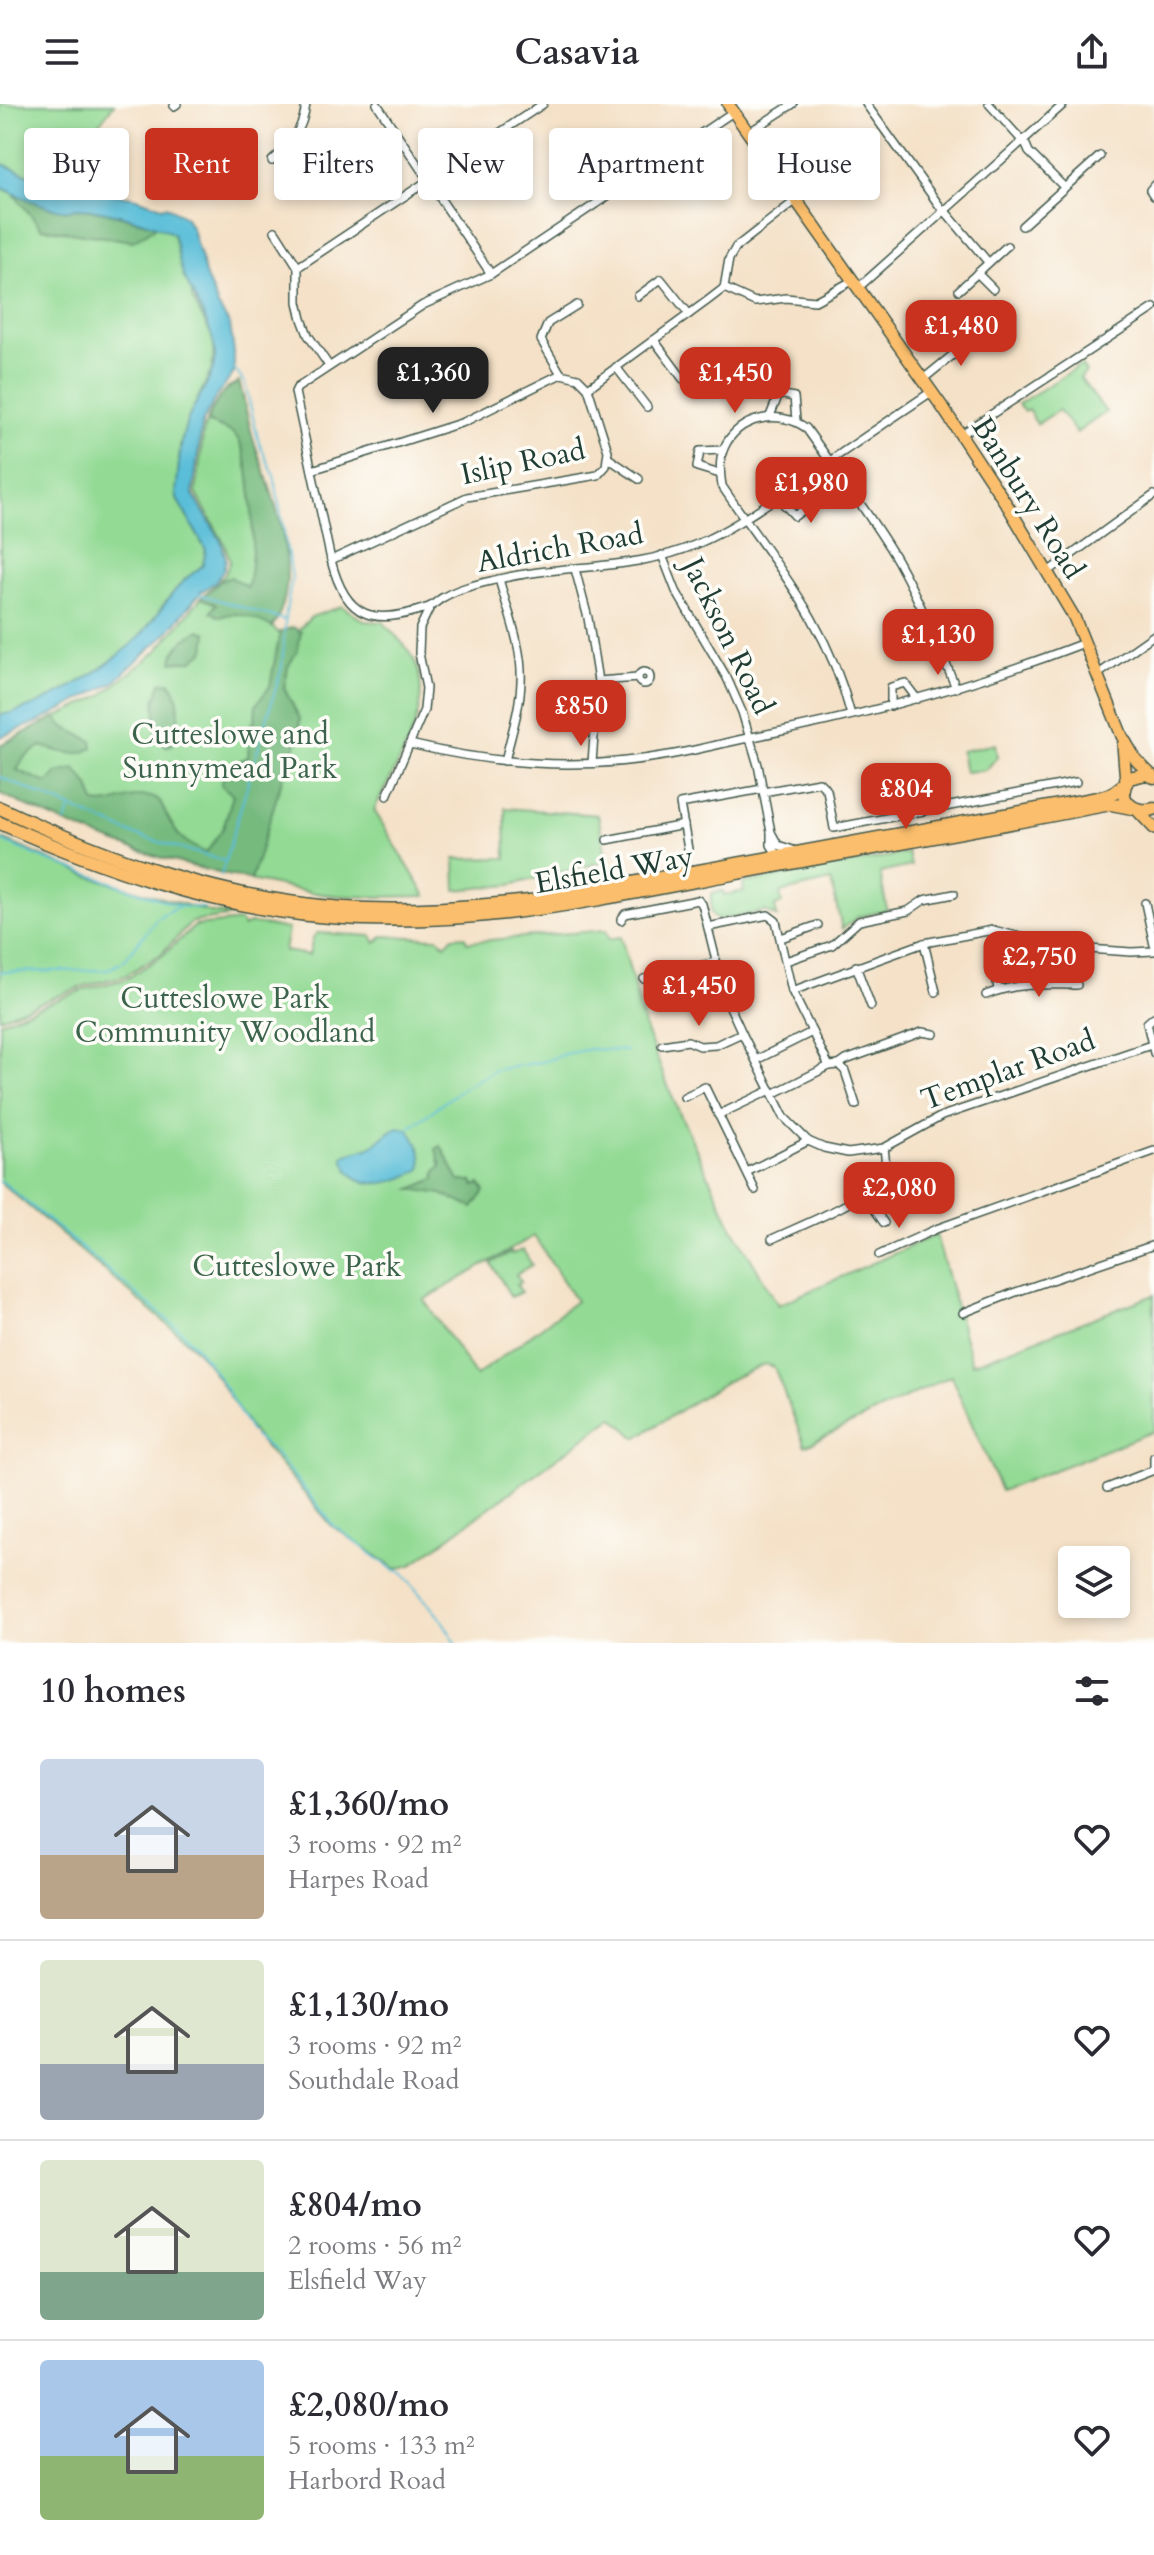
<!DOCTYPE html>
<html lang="en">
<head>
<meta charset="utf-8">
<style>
	body { margin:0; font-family:Cardo,serif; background:#f7f7f7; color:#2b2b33; height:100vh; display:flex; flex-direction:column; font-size:30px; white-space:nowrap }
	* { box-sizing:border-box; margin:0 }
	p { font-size:26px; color:#7c7c81 }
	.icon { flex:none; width:44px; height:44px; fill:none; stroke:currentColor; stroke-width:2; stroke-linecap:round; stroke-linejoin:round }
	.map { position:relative; height:1539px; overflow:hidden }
	.panel { display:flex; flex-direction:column; background:#fff; flex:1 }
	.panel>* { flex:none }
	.banner { position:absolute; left:24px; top:24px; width:1106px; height:72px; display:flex; gap:16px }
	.controls { position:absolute; left:1058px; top:1442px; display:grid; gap:16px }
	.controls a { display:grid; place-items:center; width:72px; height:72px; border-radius:8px; background:#fff; box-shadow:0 4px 12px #0003; font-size:40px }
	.price { position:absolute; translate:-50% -68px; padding:0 18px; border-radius:16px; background:#c8321e; color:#fff; font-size:26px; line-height:52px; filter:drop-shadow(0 2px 4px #0008) }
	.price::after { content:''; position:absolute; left:50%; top:48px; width:24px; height:18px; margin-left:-12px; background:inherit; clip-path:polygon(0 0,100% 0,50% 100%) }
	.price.active { background:#222; color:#fff }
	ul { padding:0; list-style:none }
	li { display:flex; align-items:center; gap:24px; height:200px; padding:0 40px }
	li+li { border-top:2px solid #e1e1e2 }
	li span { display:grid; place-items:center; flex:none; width:224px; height:160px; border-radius:8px; color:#555 }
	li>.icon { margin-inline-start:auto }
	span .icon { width:96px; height:96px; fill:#fffc; stroke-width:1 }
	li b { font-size:34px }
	h2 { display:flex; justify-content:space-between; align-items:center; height:96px; padding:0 40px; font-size:34px }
	.tag { padding:0 28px; border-radius:8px; background:#fff; box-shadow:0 4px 12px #0003; font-size:28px; line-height:72px }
	.tag.active { background:#c8321e; color:#fff }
	header { display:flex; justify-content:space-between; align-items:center; height:104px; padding:0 40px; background:#fff; font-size:36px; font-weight:600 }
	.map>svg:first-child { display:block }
</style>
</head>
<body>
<header><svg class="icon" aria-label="menu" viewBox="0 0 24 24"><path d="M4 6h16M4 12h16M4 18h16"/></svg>Casavia<svg class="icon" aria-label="share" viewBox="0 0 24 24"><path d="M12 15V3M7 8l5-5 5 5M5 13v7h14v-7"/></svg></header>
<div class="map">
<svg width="1154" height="1539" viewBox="0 0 1154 1539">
	<rect width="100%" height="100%" fill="#fdfcf7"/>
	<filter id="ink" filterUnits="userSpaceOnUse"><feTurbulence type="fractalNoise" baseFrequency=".0125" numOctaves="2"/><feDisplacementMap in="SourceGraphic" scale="16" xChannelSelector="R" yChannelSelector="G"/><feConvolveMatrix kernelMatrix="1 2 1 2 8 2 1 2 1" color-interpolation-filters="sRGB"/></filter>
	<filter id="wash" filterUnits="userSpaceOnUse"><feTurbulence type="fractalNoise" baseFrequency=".006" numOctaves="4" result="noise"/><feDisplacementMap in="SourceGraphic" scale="32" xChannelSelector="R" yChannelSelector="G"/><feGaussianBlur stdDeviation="1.8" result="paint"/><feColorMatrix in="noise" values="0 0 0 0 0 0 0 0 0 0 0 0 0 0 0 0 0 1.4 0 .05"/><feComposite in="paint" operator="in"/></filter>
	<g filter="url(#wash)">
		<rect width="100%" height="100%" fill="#f4e1c7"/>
		<g fill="#93da94" stroke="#598c64" stroke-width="2" fill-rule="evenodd">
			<path d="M0,0h114l-34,44 37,13 2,18 -47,8 -32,-7 -40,-17z"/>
			<path d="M0,83l65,24c23,-7 88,10 108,23l11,43 8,12v9l20,38 2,9 -2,24 -24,50 -8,26 -3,54 29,51 -3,15c-5,5 -10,8 -15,12 -19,16 -32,43 -50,61 -30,30 -97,71 -138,77z"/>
			<path d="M1081,261l5,7 -6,6 26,34 -30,21 -17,-23 -22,14 -9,-14 -4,2 -6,-8z"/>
			<path d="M239,278c6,20 9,41 15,60 18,53 52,134 18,185l16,14 23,-24 31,-11 22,15 19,1c11,13 26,25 32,40 21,46 -21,107 -41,148l52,86c-26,0 -53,2 -80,0 -31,-1 -61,-9 -91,-15 -91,-19 -172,-46 -255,-88v-47l3,-3 98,-47 55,-44 45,-54 24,-23 5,-15 -6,-17 -28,-50 8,-65 8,-19 16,-22z"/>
			<path d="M995,640l2,13 -11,13 -21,2 -4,-21z"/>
			<path d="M505,704l93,7 9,46 -97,24 -54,5 -1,-31 51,-1z"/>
			<path d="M0,734l88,38 125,37 25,2 -46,7 -31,32 -37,22 -40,10 -84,32z"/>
			<path d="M908,749l3,13 -31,7 7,37 -29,7 -16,12 -11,-48 -51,12 2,10 -7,3 2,11 -12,-6 -48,9 -6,-7v-20l12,-2 1,4 20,-4 -1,-8z"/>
			<path d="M240,817l4,6 5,-4 39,6 -4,22 25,4 4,-17 4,-5 55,3 4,7 7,-7 55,2 7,7 8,-8 12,-1 2,6 139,-12 3,9 12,-2 25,94 28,70 56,122 48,82 158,-70 36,129 182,-69v136l-153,60 -50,-115 -146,70 -31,-79 -10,-3 -37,17 -91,57 -23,-21 -202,148 -15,4 -64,-43 -78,-92 -48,-73 -19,-20 -187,-159v-160l85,-33 41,-10 36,-23 33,-30zM534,1132l42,65 -100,75 -52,-76z"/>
			<path d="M523,1146l9,15 -16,9 5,8 -4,3 4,7 -10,5 -20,-34 20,-11 1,2z"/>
		</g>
		<g fill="#76ba7e" stroke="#4a7c59" stroke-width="2">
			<path d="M14,90l52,17 9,-3 31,4 51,14 -24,15 -92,-13z"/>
			<path d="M239,278c6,20 9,41 15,60 18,52 53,135 18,185 -16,-8 -34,-18 -52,-10l-9,-5 5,-8 -15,-6 19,-17 11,-4 16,10c9,-27 8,-131 -12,-152 -7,-6 -20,-9 -28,-13 6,-17 15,-33 32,-40z"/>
			<path d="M293,523l8,5 -4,19 -9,16 -4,21 16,31 -2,20 -12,28 -35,113c-89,-18 -171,-46 -251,-87v-47l55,-29 9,10 28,14 1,6c-15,12 -35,4 -52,-1l-17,12 -7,12 30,13 10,-10 18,-4 14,17 6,17c20,5 39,-15 64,-3 16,30 14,37 47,53l17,-25 10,-33 -12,-10c4,-17 12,-22 27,-28l2,-32 5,-4 1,-16 14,-19 10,-54z"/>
			<path d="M199,526l8,3 -2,17 -14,11 -19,1c2,-17 14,-23 27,-32z"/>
			<path d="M169,578c14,14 11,47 2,63l-5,1 -9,-8 -2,-37 6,-18z"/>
			<path d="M441,1042l18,35h13l3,5 5,-2 5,7 -12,17 -31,-14 -31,-5 24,-10v-6l6,-7 -5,-17z"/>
		</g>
		<g fill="#5abed8" stroke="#3c7e86" stroke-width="2">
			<path d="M0,59l40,17 97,18 25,9 4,-1 19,11 7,12 14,48 12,29 12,19 4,27v21l-20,27 -12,23 -9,71 28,47 5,18 -3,12 -8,11 -14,10 -35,42 -53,49 -73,38 -40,16v-22c42,-6 108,-47 138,-77 18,-18 31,-45 50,-61 5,-4 10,-7 15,-12l3,-15 -29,-51 -1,-6c3,-25 3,-50 12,-74 8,-20 26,-40 27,-63 1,-23 -22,-59 -31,-80 -6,-13 -6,-28 -11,-42 -17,-11 -76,-26 -96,-26 -4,0 -8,3 -12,2 -15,0 -51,-16 -65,-23z"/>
			<path d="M398,1023l10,2c9,12 16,24 13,40 -26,15 -68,27 -78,-12 9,-6 17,-6 27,-10 11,-5 16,-15 28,-20z"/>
		</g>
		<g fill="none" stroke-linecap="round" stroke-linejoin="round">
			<g stroke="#5abed8" stroke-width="2">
				<path d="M199,490l85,26"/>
				<path d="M0,673l132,57 92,27"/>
				<path d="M65,718l6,-14"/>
				<path d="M0,736l50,21 130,45 24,2"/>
				<path d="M221,771l61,-208 4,-55 6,-35 -18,-102 -15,-32 -14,-59 -11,-16"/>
				<path d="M0,868l107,-2 17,-9 34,-44 21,-11"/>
				<path d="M408,1025l55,-41 32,-18 51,-9 18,-7 27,-5 35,2"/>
				<path d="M0,1076l182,152c33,34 45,60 69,100"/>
				<path d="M254,1332l19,15 61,75 58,43 9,3 41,48 14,23"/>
			</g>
		</g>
	</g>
	<g filter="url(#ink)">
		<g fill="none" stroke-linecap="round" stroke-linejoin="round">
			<g stroke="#3f564a" stroke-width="10">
				<g id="street">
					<path d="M377,0l114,170"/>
					<path d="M866,0l78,108"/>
					<path d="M989,0l37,41 3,7 35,35"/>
					<path d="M174,2l3,-2"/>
					<path d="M733,8l-242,162 -68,31 -126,83 -2,4 36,168c15,60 43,66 98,47 5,-2 10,-8 15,-10 15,-9 34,-13 51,-17 67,-17 139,-8 202,-36 37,-16 71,-41 104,-63 43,-30 86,-59 130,-89"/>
					<path d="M748,29l45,-29"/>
					<path d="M272,57c19,-18 31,-30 34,-57"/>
					<path d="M1154,81l-4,5 4,6"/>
					<path d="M945,107l43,51"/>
					<path d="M1022,122l78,-70"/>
					<path d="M275,127l23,36v35l4,17 6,16 21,31"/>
					<path d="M298,163l245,-163"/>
					<path d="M977,169l16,16"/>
					<path d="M724,184l31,14 31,-4 29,3 37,-20"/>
					<path d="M858,184l206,-184"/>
					<path d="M959,186l48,-44"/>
					<path d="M638,192l23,-17 28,35"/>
					<path d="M654,236l29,39"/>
					<path d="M616,263l31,40"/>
					<path d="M561,270l17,4 10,10 119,-87 17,-13 5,-29 7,-12 59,-46"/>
					<path d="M561,270l-20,-34 7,-17 29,-18"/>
					<path d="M922,276l59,-48"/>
					<path d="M770,312l9,-22 15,3 2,23"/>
					<path d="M960,331l194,-127"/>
					<path d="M608,354l31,21"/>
					<path d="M312,366l152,-48 97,-48"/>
					<path d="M720,370l-23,-7 3,-16 23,-1"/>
					<path d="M777,393l18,19 13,-10 -10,-24"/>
					<path d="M662,451l14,36 51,87 15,34 16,53 13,67v13l9,13"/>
					<path d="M331,456l136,-63 131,-22 8,-9 2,-15 -20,-63"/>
					<path d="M575,465l13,49 10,63 -6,82"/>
					<path d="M1049,467l105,-76"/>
					<path d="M499,475c9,33 24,69 22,103 -1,27 -10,53 -16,79"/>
					<circle cx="644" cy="574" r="6"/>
					<path d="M1097,571l57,-40"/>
					<path d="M598,577l40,-3"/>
					<path d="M891,602v-19l14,-4 12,16"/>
					<path d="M851,611c-24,-95 -76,-150 -129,-229 -2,-12 -3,-27 2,-38 14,-32 56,-39 82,-20 31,44 64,86 91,132 23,41 41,85 59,128"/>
					<path d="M410,640c86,21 172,27 259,11 28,-5 55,-12 83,-18 114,-22 224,-52 332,-94"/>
					<path d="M763,688l56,-10 8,8 7,38 242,-46"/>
					<path d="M387,692l37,-86 2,-22 -7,-35 1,-25 10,-21"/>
					<path d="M772,730l6,11 15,5"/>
					<path d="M607,736l77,-15"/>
					<path d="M688,745l-8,-45 82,-15"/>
					<path d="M1145,799l9,42"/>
					<path d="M621,816l4,-6 73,-14 4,4 23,92 17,37 42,84 24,24 16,7 24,5 36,-5 58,-32 209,-71"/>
					<path d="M708,823l60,-12 8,6 16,70 37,75 -56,28"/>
					<path d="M993,826l-1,11 6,49"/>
					<path d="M781,834l37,-13"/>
					<path d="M924,839l12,49"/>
					<path d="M786,857l46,-16 27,-24 49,-10 16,-11 30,-6"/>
					<path d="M856,862l15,40"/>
					<path d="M644,875l72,-17"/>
					<path d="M792,887l132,-48 69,-13 67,17 71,5 23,-1"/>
					<path d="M986,891c30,-13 59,-10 91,-10"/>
					<path d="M1154,913l-7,6 7,30"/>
					<path d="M662,941l26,-4 12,5 16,-1 26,-12"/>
					<path d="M756,956l56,-28"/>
					<path d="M839,961l6,6 11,34"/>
					<path d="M829,962l10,-1 7,-5 76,-28 12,2"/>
					<path d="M684,993l21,-10 50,103"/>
					<path d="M718,1011l53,-25"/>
					<path d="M747,1068l61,-31"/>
					<path d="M863,1089l21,30"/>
					<path d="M772,1135c25,-12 102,-41 112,-66 3,-7 1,-17 0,-25"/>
					<path d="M879,1151l57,-26 218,-78"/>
					<path d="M963,1209l50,-20 141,-48"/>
					<path d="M1154,1353v11"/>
					<path d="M1107,1384l47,-18"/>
				</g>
			</g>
			<g stroke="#3f564a" stroke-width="14">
				<g id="primary">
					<path d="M728,0l215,304 66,100 65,109 48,119 14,24 15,15"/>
					<path d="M1123,641l3,36"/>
					<path d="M1138,707l16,17"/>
				</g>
			</g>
			<g stroke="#3f564a" stroke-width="15">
				<g id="highway">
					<path d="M1154,673l-8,-3 -17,4c-14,20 3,37 25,31"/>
					<path d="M0,704c109,51 223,92 344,100 65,4 130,-1 195,-8l559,-102 14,-4 14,-11"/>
					<path d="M0,719c102,45 207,82 318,93 146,14 273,-15 414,-42 118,-22 235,-42 352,-65l27,-5 21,4"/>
				</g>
			</g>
			<use href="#street" stroke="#fff" stroke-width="7"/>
			<use href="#primary" stroke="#fabe6d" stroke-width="11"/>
			<use href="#highway" stroke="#fabe6d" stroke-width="12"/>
		</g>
	</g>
	<g text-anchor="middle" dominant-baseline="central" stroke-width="7" stroke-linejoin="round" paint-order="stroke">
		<g font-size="30" fill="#1f3d34" stroke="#fdfcf7">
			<text transform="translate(523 358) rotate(-12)">Islip Road</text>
			<text transform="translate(1028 394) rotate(58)">Banbury Road</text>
			<text transform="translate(560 444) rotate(-10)">Aldrich Road</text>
			<text transform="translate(728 532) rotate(64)">Jackson Road</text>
			<text transform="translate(614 766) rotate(-10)">Elsfield Way</text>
			<text transform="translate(1008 966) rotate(-20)">Templar Road</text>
		</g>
		<g font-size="30" fill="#3c644c" stroke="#fdfcf7">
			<text x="230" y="630">Cutteslowe and<tspan x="230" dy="34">Sunnymead Park</tspan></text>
			<text x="225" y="894">Cutteslowe Park<tspan x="225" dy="34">Community Woodland</tspan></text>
			<text x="297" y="1162">Cutteslowe Park</text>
		</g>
	</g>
</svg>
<div class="controls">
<a><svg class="icon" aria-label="layers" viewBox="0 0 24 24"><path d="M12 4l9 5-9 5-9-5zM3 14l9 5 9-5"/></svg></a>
</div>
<b class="price" style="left:961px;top:264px">£1,480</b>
<b class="price active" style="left:433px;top:311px">£1,360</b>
<b class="price" style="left:735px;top:311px">£1,450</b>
<b class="price" style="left:811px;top:421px">£1,980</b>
<b class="price" style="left:938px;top:573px">£1,130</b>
<b class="price" style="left:581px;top:644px">£850</b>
<b class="price" style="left:906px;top:727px">£804</b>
<b class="price" style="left:1039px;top:895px">£2,750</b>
<b class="price" style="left:699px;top:924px">£1,450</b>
<b class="price" style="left:899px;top:1126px">£2,080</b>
<div class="banner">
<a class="tag">Buy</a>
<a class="tag active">Rent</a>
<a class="tag">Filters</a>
<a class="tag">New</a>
<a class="tag">Apartment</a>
<a class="tag">House</a>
</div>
</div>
<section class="panel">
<h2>10 homes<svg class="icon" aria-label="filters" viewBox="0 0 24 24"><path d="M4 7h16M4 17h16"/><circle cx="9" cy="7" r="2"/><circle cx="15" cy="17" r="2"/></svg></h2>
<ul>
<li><span style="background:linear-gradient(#c9d6e8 60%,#b9a48a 0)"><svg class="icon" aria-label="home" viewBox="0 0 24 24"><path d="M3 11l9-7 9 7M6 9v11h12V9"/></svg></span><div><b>£1,360/mo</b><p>3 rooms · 92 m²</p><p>Harpes Road</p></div><svg class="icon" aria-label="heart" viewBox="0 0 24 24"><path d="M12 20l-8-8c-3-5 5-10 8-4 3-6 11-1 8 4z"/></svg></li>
<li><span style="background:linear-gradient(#dfe7d0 65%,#9aa5b1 0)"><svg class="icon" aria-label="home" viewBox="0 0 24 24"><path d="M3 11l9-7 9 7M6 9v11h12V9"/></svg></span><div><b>£1,130/mo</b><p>3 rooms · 92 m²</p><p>Southdale Road</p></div><svg class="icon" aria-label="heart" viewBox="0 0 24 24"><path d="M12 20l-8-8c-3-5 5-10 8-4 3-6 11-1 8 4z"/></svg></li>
<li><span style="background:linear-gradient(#dfe7d0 70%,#7fa58c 0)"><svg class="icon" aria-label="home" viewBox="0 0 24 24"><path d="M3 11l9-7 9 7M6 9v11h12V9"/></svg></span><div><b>£804/mo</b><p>2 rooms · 56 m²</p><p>Elsfield Way</p></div><svg class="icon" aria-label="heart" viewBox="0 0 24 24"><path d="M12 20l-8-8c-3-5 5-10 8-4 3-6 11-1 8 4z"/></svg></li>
<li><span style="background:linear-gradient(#a9c7e8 60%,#8fb573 0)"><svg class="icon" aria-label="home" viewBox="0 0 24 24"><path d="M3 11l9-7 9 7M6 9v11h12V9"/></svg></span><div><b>£2,080/mo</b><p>5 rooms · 133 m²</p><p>Harbord Road</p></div><svg class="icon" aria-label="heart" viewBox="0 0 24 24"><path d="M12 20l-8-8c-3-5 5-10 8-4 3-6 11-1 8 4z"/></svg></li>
</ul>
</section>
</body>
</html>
